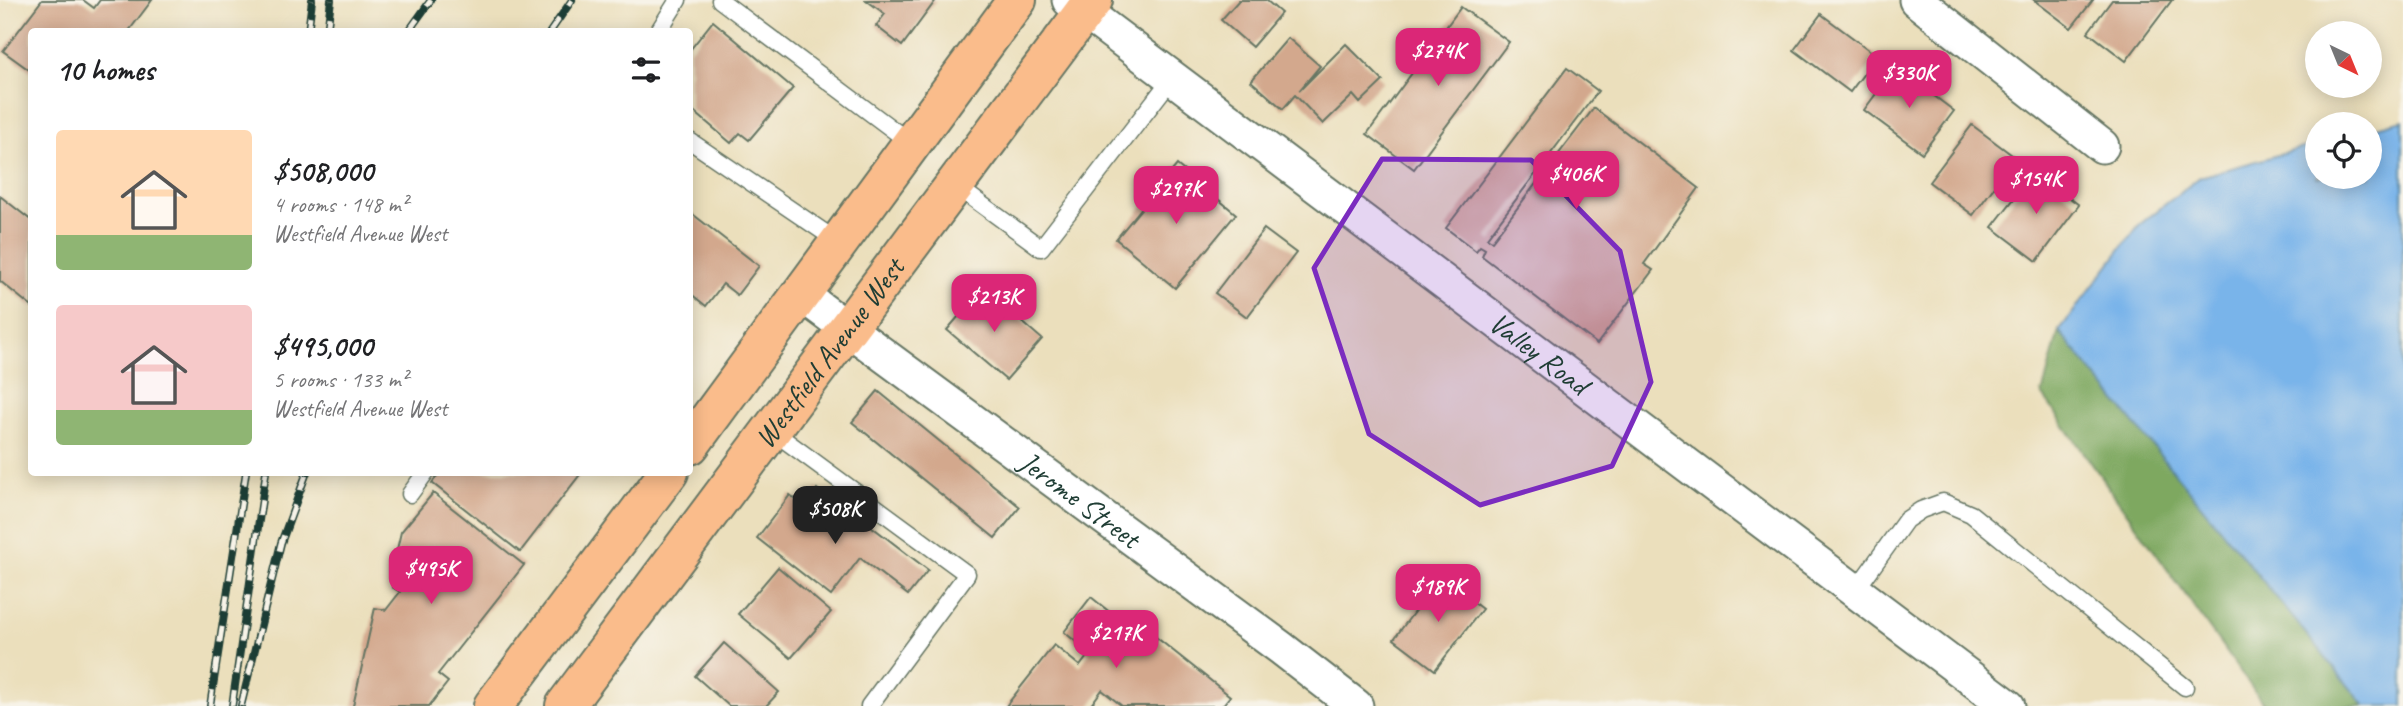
<!DOCTYPE html>
<html lang="en">
<head>
<meta charset="utf-8">
<style>
	body { margin:0; font-family:Caveat,sans-serif; background:#f6f6f6; color:#202124; height:100vh; display:flex; flex-direction:column; font-size:26px; white-space:nowrap }
	* { box-sizing:border-box; margin:0 }
	p { font-size:23px; color:#757577 }
	.icon { flex:none; width:38px; height:38px; fill:none; stroke:currentColor; stroke-width:2; stroke-linecap:round; stroke-linejoin:round }
	.map { position:relative; flex:1; overflow:hidden }
	.side { position:absolute; left:28px; top:28px; width:665px; height:448px; display:flex; flex-direction:column; background:#fff; border-radius:7px; box-shadow:0 4px 18px #0003 }
	.side>* { flex:none }
	.needle { width:46px; rotate:137deg }
	.controls { position:absolute; left:2305px; top:21px; display:grid; gap:14px }
	.controls a { display:grid; place-items:center; width:77px; height:77px; border-radius:50%; background:#fff; box-shadow:0 4px 18px #0003; font-size:35px }
	.price { position:absolute; translate:-50% -60px; padding:0 16px; border-radius:14px; background:#db2777; color:#fff; font-size:23px; line-height:46px; filter:drop-shadow(0 2px 4px #0008) }
	.price::after { content:''; position:absolute; left:50%; top:42px; width:21px; height:16px; margin-left:-10px; background:inherit; clip-path:polygon(0 0,100% 0,50% 100%) }
	.price.on { background:#222; color:#fff }
	ul { padding:0; list-style:none }
	li { display:flex; align-items:center; gap:21px; height:175px; padding:0 28px }
	li span { display:grid; place-items:center; flex:none; width:196px; height:140px; border-radius:7px; color:#555 }
	li>.icon { margin-inline-start:auto }
	span .icon { width:84px; height:84px; fill:#fffc; stroke-width:1 }
	li b { font-size:30px }
	h2 { display:flex; justify-content:space-between; align-items:center; height:84px; padding:0 28px; font-size:30px }
	.map>svg:first-child { display:block }
</style>
</head>
<body>
<div class="map">
<svg width="2403" height="706" viewBox="0 0 2403 706">
	<rect width="100%" height="100%" fill="#f7f3e8"/>
	<filter id="ink" filterUnits="userSpaceOnUse"><feTurbulence type="fractalNoise" baseFrequency=".0143" numOctaves="2"/><feDisplacementMap in="SourceGraphic" scale="14" xChannelSelector="R" yChannelSelector="G"/><feConvolveMatrix kernelMatrix="1 2 1 2 8 2 1 2 1" color-interpolation-filters="sRGB"/></filter>
	<filter id="wash" filterUnits="userSpaceOnUse"><feTurbulence type="fractalNoise" baseFrequency=".00686" numOctaves="4" result="noise"/><feDisplacementMap in="SourceGraphic" scale="28" xChannelSelector="R" yChannelSelector="G"/><feGaussianBlur stdDeviation="1.57" result="paint"/><feColorMatrix in="noise" values="0 0 0 0 0 0 0 0 0 0 0 0 0 0 0 0 0 1.4 0 .05"/><feComposite in="paint" operator="in"/></filter>
	<g filter="url(#wash)">
		<rect width="100%" height="100%" fill="#ebdfbc"/>
		<path fill="#7ea860" stroke="#4e724a" stroke-width="2" d="M2059,331l306,375h-100l-223,-312z"/>
		<path fill="#79b4ea" stroke="#4c788f" stroke-width="2" d="M2403,120v586h-38l-306,-375 80,-106 61,-48 117,-33v33h53v-48z"/>
		<g id="blocks">
			<g fill="#d3a88d">
				<path d="M42,0h41l11,8 6,-8h52l-24,32h-96v40l-29,-21z"/>
				<path d="M866,0h70l-34,46 -26,-20 9,-12z"/>
				<path d="M1239,0h27l15,13 -29,34 -31,-27z"/>
				<path d="M2034,0h59l-22,28z"/>
				<path d="M2112,0h60l-46,61 -38,-29z"/>
				<path d="M1461,7l48,35 -95,127 -47,-35z"/>
				<path d="M1821,14l56,42 -27,36 -56,-42z"/>
				<path d="M713,21l80,67 -44,52 -9,-7 -9,10 -41,-35v-58z"/>
				<path d="M1288,38l32,28 -21,25 47,-47 37,37 -23,22 -7,-8 -30,29 -28,-29 -12,14 -32,-28z"/>
				<path d="M1896,67l58,44 -32,42 -58,-43z"/>
				<path d="M1567,68l31,23 -111,147 5,3 102,-133 105,80 -55,76 9,6 -56,74 -115,-88 3,-7 -5,-3 -4,5 -30,-23z"/>
				<path d="M1972,125l44,33 -43,57 -44,-33z"/>
				<path d="M1177,165l59,49 -61,74 -59,-49z"/>
				<path d="M2035,172l44,33 -42,56 -45,-34z"/>
				<path d="M0,196l32,25v86l-32,-26z"/>
				<path d="M690,212l69,54 -22,29 -14,-11 -17,22 -16,-13z"/>
				<path d="M1264,229l32,24 -49,64 -32,-24z"/>
				<path d="M983,288l59,51 -36,41 -59,-50z"/>
				<path d="M878,391l142,116 -25,31 -143,-116z"/>
				<path d="M440,472h142l-62,80 -88,-69z"/>
				<path d="M817,489l14,11 -11,15 16,13 14,-18 78,60 -20,25 -48,-37 -29,38 -74,-58 33,-43 14,11z"/>
				<path d="M433,493l91,72 -86,109 10,8 -19,24h-76l22,-98 11,2 14,-18 -8,-5 8,-35 -5,6 6,-26z"/>
				<path d="M778,567l53,45 -40,46 -53,-44z"/>
				<path d="M1440,577l42,32 -47,61 -41,-31z"/>
				<path d="M1091,597l56,45 5,-8 78,62 -8,10h-100l-20,-16 -12,16h-84l48,-61 26,21 10,-13 -26,-21z"/>
				<path d="M724,643l55,49 -13,14h-37l-34,-30z"/>
			</g>
		</g>
	</g>
	<g filter="url(#ink)">
		<use href="#blocks" fill-opacity="0" stroke="#667664" stroke-width="2"/>
		<g fill="none" stroke-linecap="round" stroke-linejoin="round">
			<g stroke="#667664" stroke-width="19">
				<g id="lane">
					<path d="M720,0l192,144"/>
					<path d="M658,32l20,-32"/>
					<path d="M690,141l150,102"/>
					<path d="M955,185l86,63 131,-170"/>
					<path d="M771,430l196,144 -98,132"/>
					<path d="M410,494l16,-22"/>
					<path d="M1855,591l51,-71 15,-10 22,-8 28,12 214,173"/>
				</g>
			</g>
			<g stroke="#667664" stroke-width="37">
				<g id="street">
					<path id="s1" d="M1069,0l939,706"/>
					<path d="M1916,0l186,146"/>
					<path id="s2" d="M802,295l479,353 75,58"/>
				</g>
			</g>
			<g stroke="#667664" stroke-width="42">
				<g id="primary">
					<path d="M690,445l327,-445"/>
					<path d="M493,706l176,-234"/>
					<path id="s3" d="M565,706l528,-706"/>
				</g>
			</g>
			<use href="#lane" stroke="#fff" stroke-width="16"/>
			<use href="#street" stroke="#fff" stroke-width="33"/>
			<use href="#primary" stroke="#fabc8b" stroke-width="38"/>
			<g stroke="#1f3d34" stroke-width="8">
				<g id="rail">
					<path d="M308,32l4,-32"/>
					<path d="M327,32l4,-32"/>
					<path d="M408,32l23,-32"/>
					<path d="M550,32l22,-32"/>
					<path d="M210,706l36,-234"/>
					<path d="M232,706l34,-234"/>
					<path d="M241,706l40,-163 26,-71"/>
				</g>
			</g>
			<use href="#rail" stroke="#f7f3e8" stroke-width="5" stroke-dasharray="16" stroke-linecap="butt"/>
		</g>
	</g>
	<path fill="#7b2cbf" fill-opacity="0.2" stroke="#7b2cbf" stroke-width="5" stroke-linejoin="round" d="M1382,159l149,1 89,91 31,131 -39,84 -132,39 -111,-71 -55,-166z"/>
	<g text-anchor="middle" dominant-baseline="central" stroke-width="5" stroke-linejoin="round" paint-order="stroke">
		<g font-size="30" fill="#1f3d34" stroke="#f7f3e8">
			<text stroke="none"><textPath href="#s3" startOffset="441">Westfield Avenue West</textPath></text>
			<text stroke="none"><textPath href="#s1" startOffset="588">Valley Road</textPath></text>
			<text stroke="none"><textPath href="#s2" startOffset="345">Jerome Street</textPath></text>
		</g>
	</g>
</svg>
<div class="controls">
<a><svg class="needle" viewBox="-14 -14 28 28"><path d="M0-13l5 13h-10z" fill="#e53935"/><path d="M0 13l5-13h-10z" fill="#757577"/></svg></a>
<a><svg class="icon" aria-label="locate" viewBox="0 0 24 24"><circle cx="12" cy="12" r="6"/><path d="M12 2v4M12 18v4M2 12h4M18 12h4"/></svg></a>
</div>
<b class="price" style="left:1438px;top:88px">$274K</b>
<b class="price" style="left:1909px;top:110px">$330K</b>
<b class="price" style="left:1576px;top:211px">$406K</b>
<b class="price" style="left:2036px;top:216px">$154K</b>
<b class="price" style="left:1176px;top:226px">$297K</b>
<b class="price" style="left:994px;top:334px">$213K</b>
<b class="price on" style="left:835px;top:546px">$508K</b>
<b class="price" style="left:431px;top:606px">$495K</b>
<b class="price" style="left:1438px;top:624px">$189K</b>
<b class="price" style="left:1116px;top:670px">$217K</b>
<section class="side">
<h2>10 homes<svg class="icon" aria-label="filters" viewBox="0 0 24 24"><path d="M4 7h16M4 17h16"/><circle cx="9" cy="7" r="2"/><circle cx="15" cy="17" r="2"/></svg></h2>
<ul>
<li><span style="background:linear-gradient(#ffd9b3 75%,#8fb573 0)"><svg class="icon" aria-label="home" viewBox="0 0 24 24"><path d="M3 11l9-7 9 7M6 9v11h12V9"/></svg></span><div><b>$508,000</b><p>4 rooms · 148 m²</p><p>Westfield Avenue West</p></div></li>
<li><span style="background:linear-gradient(#f6c9c9 75%,#8fb573 0)"><svg class="icon" aria-label="home" viewBox="0 0 24 24"><path d="M3 11l9-7 9 7M6 9v11h12V9"/></svg></span><div><b>$495,000</b><p>5 rooms · 133 m²</p><p>Westfield Avenue West</p></div></li>
</ul>
</section>
</div>
</body>
</html>
